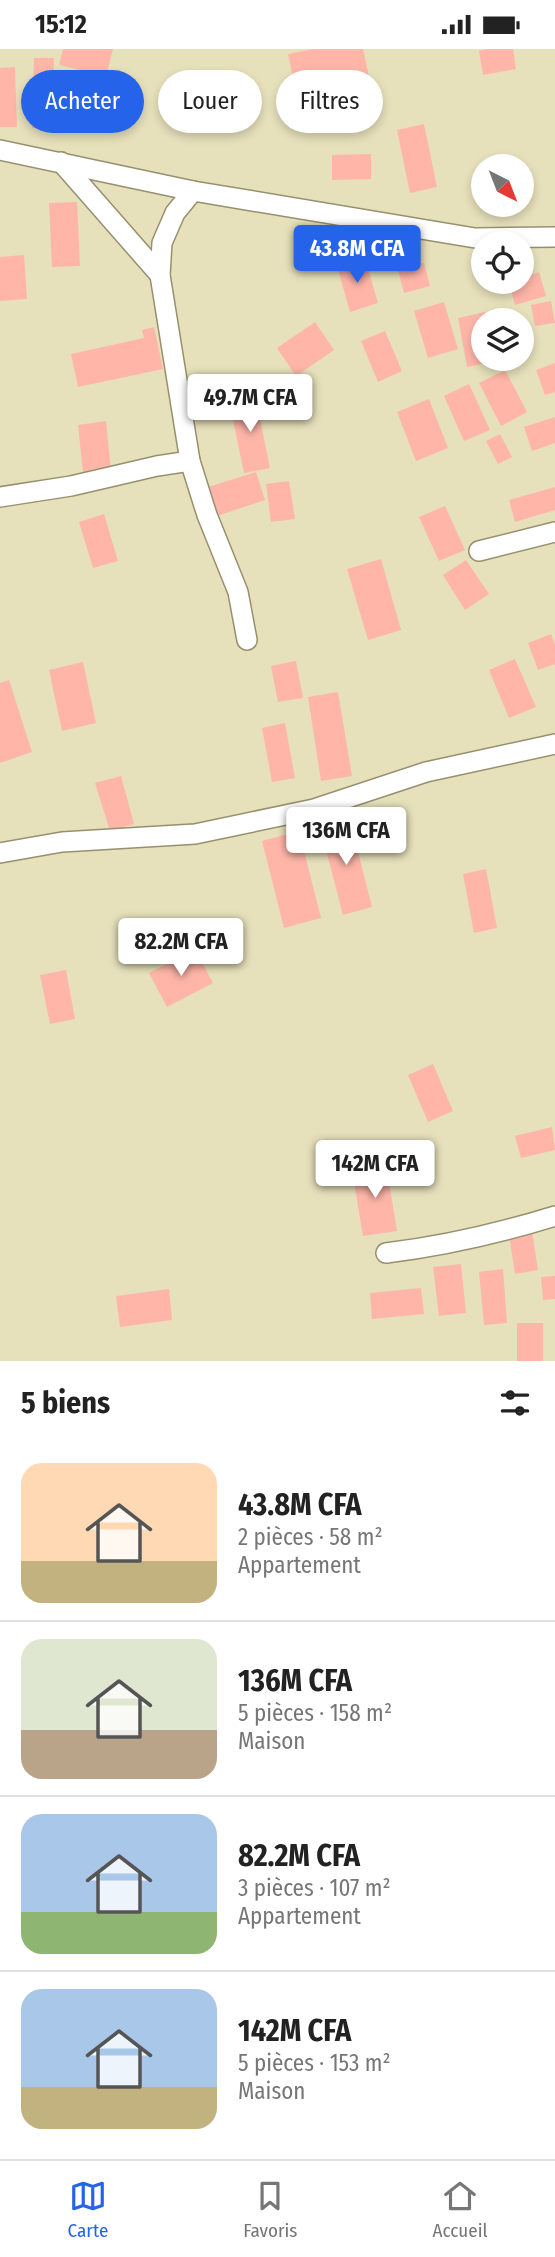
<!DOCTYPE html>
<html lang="fr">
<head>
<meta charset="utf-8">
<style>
	body { margin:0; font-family:"Fira Sans Condensed",sans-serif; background:#f6f6f6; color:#222; height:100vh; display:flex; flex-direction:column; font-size:26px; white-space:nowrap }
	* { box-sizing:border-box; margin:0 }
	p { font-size:23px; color:#767676 }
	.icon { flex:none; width:38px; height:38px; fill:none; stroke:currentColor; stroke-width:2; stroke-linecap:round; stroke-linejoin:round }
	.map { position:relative; height:1312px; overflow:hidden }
	.drawer { display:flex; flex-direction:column; background:#fff; flex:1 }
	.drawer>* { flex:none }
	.hud { position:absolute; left:21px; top:21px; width:514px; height:63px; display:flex; gap:14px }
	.needle { width:46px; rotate:138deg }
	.fabs { position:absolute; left:471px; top:105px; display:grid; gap:14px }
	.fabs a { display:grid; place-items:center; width:63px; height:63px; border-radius:50%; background:#fff; box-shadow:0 4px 10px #0003; font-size:35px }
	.price { position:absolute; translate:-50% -60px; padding:0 16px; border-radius:7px; background:#fff; color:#222; font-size:23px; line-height:46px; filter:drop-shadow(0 2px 4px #0008) }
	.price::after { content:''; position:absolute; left:50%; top:42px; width:21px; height:16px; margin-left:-10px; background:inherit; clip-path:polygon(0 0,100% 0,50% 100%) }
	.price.selected { background:#2563eb; color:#fff }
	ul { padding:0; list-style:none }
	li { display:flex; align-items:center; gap:21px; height:175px; padding:0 21px }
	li+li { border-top:2px solid #e0e0e0 }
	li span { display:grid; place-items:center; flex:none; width:196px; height:140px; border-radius:21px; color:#555 }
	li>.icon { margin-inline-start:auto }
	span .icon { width:84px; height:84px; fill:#fffc; stroke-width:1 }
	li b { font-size:30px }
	h2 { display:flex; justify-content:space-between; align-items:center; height:84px; padding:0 21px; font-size:30px }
	.pill { padding:0 24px; border-radius:32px; background:#fff; box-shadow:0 4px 10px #0003; font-size:24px; line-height:63px }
	.pill.selected { background:#2563eb; color:#fff }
	.status { display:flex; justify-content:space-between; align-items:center; height:49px; padding:0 35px; background:#fff; direction:ltr }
	.status svg { height:19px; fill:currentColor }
	.tabs { display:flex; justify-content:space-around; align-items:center; height:98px; border-top:2px solid #e0e0e0; background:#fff; font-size:19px; color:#767676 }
	.tabs a { display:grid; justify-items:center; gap:4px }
	.tabs .selected { color:#2563eb }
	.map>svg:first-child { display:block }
</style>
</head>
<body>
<div class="status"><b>15:12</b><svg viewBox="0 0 49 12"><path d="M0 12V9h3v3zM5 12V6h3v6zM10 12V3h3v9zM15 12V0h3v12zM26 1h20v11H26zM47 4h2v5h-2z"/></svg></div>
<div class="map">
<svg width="555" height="1312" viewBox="0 0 555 1312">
	<rect width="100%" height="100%" fill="#e6e0bb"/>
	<g fill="#ffb6a9">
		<path d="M63,0h50l-7,27 -47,-11z"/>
		<path d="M314,0h49l8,37 -73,16 -10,-48z"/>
		<path d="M488,0h25l3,20 -33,6 -4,-24z"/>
		<path d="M34,9h20l-2,70h-20z"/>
		<path d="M15,18l2,60h-17v-59z"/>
		<path d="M424,75l13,63 -27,6 -13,-63z"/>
		<path d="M371,105v25l-39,1v-25z"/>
		<path d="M77,153l3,64 -28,1 -3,-64z"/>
		<path d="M24,206l3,44 -27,2v-44z"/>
		<path d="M365,209l13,45 -28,9 -13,-46z"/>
		<path d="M424,214l6,23 -26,7 -6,-23z"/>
		<path d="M539,223l7,24 -31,9 -6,-23h13v-4z"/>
		<path d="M551,252l4,22 -20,3 -4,-21z"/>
		<path d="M444,253l14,47 -30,9 -14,-47z"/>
		<path d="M485,263l2,8h-4v39h11l1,2 -28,6 -9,-49z"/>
		<path d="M315,273l19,28 -38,26 -19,-28z"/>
		<path d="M154,278l9,42 -85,18 -7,-33 73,-16 -2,-8z"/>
		<path d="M385,282l17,40 -24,11 -17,-41z"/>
		<path d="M555,314v29l-10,3 -9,-25z"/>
		<path d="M505,321l22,42 -26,14 -22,-43z"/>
		<path d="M469,335l21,46 -26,11 -20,-45z"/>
		<path d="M255,346l15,73 -26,5 -15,-72z"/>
		<path d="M429,350l19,49 -32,13 -19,-49z"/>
		<path d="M555,368v26l-23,8 -8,-24z"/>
		<path d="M106,372l5,49 -28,3 -5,-48z"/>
		<path d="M500,385l12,23 -14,7 -12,-23z"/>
		<path d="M256,423l9,28 -48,16 -9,-29z"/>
		<path d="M289,432l6,38 -24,3 -5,-38z"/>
		<path d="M555,438v23l-40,12 -6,-22z"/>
		<path d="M445,457l20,44 -26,11 -20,-44z"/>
		<path d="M104,465l14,47 -25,7 -14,-46z"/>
		<path d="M381,510l20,71 -33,10 -21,-71z"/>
		<path d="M466,511l23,34 -24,16 -22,-35z"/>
		<path d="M551,585l4,11v19l-17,6 -10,-27z"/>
		<path d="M515,610l21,48 -27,11 -20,-48z"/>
		<path d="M296,612l7,37 -25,4 -7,-36z"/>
		<path d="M83,613l13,61 -34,8 -13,-61z"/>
		<path d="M9,631l23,72 -32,11v-80z"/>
		<path d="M338,643l14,84 -31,5 -13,-84z"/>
		<path d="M285,674l10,55 -23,4 -10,-54z"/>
		<path d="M121,727l13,48 -24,7 -15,-48z"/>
		<path d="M372,767l2,14 -19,3 -2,-14z"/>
		<path d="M350,771l22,87 -29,8 -23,-88z"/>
		<path d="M299,782l22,87 -37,10 -22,-87z"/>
		<path d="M486,820l11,59 -23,5 -11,-59z"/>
		<path d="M195,900l18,34 -46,24 -18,-34z"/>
		<path d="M66,921l9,49 -25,5 -10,-49z"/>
		<path d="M433,1015l20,47 -25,11 -20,-47z"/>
		<path d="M552,1078l3,23 -34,8 -6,-22z"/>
		<path d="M386,1115l11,67 -34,5 -11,-66z"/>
		<path d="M532,1182l6,39 -23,4 -6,-39z"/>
		<path d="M461,1215l5,49 -27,3 -6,-49z"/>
		<path d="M503,1220l4,54 -23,2 -5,-53z"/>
		<path d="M555,1227v23l-12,1 -2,-23z"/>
		<path d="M421,1239l3,26 -52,5 -2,-26z"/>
		<path d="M169,1240l3,31 -52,7 -4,-31z"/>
		<rect x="517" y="1274" width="26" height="38"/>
	</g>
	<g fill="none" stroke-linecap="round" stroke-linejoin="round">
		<g stroke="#96906e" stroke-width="22">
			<g id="minor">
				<path d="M0,101l193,41 282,47 80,-1"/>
				<path d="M61,113l99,113"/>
				<path d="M193,142l-18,22 -13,30 -2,32 30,186 17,54 31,77 9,48"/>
				<path d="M0,448l71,-11 86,-20 33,-5"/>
				<path d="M479,502l76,-19"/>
				<path d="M0,804l62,-11 133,-8 119,-25 112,-37 129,-28"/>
				<path d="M386,1204c58,-7 114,-20 169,-37"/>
			</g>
		</g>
		<use href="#minor" stroke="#fff" stroke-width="19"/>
	</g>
</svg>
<div class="fabs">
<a><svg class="needle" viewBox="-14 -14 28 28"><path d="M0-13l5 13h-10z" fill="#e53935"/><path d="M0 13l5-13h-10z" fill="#767676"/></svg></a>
<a><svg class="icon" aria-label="locate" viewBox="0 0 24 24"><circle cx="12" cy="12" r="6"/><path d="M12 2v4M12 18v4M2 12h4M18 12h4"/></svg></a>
<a><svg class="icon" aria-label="layers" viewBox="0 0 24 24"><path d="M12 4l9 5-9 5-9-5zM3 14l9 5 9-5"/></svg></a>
</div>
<b class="price selected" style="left:357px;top:236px">43.8M CFA</b>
<b class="price" style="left:250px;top:385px">49.7M CFA</b>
<b class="price" style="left:346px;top:818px">136M CFA</b>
<b class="price" style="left:181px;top:929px">82.2M CFA</b>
<b class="price" style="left:375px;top:1151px">142M CFA</b>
<div class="hud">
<a class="pill selected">Acheter</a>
<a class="pill">Louer</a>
<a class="pill">Filtres</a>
</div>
</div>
<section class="drawer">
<h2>5 biens<svg class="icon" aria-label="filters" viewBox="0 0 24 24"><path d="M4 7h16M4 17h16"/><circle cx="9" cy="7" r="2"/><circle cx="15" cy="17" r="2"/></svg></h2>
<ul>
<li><span style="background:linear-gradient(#ffd9b3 70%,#c2b280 0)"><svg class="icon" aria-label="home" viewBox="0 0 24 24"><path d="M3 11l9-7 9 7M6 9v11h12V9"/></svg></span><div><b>43.8M CFA</b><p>2 pièces · 58 m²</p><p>Appartement</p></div></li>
<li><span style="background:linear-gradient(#dfe7d0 65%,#b9a48a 0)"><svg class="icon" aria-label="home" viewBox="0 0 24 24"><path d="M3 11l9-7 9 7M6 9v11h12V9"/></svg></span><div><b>136M CFA</b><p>5 pièces · 158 m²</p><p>Maison</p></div></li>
<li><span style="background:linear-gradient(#a9c7e8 70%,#8fb573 0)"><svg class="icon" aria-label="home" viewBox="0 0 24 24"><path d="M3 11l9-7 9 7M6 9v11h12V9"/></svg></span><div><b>82.2M CFA</b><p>3 pièces · 107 m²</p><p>Appartement</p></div></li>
<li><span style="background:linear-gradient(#a9c7e8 70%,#c2b280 0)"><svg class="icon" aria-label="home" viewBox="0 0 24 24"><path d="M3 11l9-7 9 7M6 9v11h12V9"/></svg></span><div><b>142M CFA</b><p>5 pièces · 153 m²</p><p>Maison</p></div></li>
</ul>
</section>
<nav class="tabs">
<a class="selected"><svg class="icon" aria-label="map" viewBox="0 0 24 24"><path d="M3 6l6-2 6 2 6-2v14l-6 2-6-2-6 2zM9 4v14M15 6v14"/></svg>Carte</a>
<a><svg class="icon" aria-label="saved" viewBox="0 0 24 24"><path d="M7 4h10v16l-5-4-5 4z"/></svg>Favoris</a>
<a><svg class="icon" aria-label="home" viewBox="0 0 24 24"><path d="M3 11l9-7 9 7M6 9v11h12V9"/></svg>Accueil</a>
</nav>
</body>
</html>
